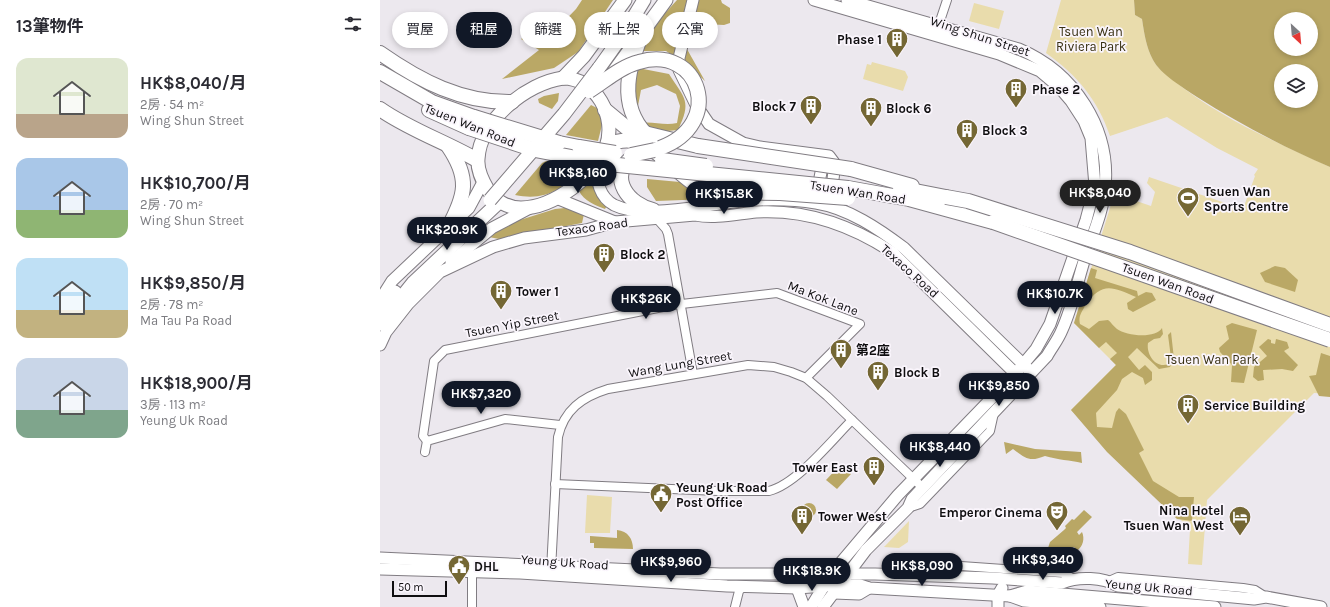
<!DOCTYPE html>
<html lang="zh-TW">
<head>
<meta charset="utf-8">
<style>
	body { margin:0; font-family:Karla,"Noto Sans TC",sans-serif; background:#f7f7f7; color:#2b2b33; height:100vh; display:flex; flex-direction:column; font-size:15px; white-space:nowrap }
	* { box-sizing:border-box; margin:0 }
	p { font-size:13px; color:#7c7c81 }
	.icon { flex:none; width:22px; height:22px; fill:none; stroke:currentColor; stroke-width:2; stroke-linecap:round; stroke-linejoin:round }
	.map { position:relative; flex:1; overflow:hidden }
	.sheet { display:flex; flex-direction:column; background:#fff; width:380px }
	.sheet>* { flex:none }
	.guide { position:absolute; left:12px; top:12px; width:380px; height:36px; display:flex; gap:8px }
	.needle { width:26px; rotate:154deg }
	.buttons { position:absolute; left:894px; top:12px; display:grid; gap:8px }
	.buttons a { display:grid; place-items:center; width:44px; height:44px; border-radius:50%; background:#fff; box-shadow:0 2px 6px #0003; font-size:20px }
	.scale { position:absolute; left:12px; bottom:10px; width:55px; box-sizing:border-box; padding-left:4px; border:2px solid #0f0e10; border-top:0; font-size:11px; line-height:14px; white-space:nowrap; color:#0f0e10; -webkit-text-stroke:3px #faf5fc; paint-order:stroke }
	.price { position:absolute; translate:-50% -34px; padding:0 9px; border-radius:14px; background:#111827; color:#fff; font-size:13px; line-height:26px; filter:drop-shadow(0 1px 2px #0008) }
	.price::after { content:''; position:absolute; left:50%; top:24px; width:12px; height:9px; margin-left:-6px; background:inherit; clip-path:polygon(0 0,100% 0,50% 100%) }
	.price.active { background:#222; color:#fff }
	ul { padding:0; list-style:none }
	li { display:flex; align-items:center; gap:12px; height:100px; padding:0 16px }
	li span { display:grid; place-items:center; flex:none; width:112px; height:80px; border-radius:12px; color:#555 }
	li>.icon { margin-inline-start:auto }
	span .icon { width:48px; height:48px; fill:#fffc; stroke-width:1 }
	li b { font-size:17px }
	h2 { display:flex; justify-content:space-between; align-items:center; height:48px; padding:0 16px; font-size:17px }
	.pill { padding:0 14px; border-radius:18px; background:#fff; box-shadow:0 2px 6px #0003; font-size:14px; line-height:36px }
	.pill.active { background:#111827; color:#fff }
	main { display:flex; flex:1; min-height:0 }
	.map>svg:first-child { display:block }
</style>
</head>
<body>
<main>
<section class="sheet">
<h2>13筆物件<svg class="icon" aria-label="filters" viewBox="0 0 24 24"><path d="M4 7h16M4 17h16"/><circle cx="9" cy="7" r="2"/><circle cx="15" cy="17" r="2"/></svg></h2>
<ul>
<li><span style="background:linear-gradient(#dfe7d0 70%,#b9a48a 0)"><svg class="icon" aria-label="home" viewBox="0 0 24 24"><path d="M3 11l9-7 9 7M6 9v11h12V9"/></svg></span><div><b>HK$8,040/月</b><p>2房 · 54 m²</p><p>Wing Shun Street</p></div></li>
<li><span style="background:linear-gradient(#a9c7e8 65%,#8fb573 0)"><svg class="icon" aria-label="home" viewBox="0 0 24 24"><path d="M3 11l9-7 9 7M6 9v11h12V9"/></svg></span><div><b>HK$10,700/月</b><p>2房 · 70 m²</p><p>Wing Shun Street</p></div></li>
<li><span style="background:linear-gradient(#bfe0f5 65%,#c2b280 0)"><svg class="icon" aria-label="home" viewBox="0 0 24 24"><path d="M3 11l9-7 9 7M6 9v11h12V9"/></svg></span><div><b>HK$9,850/月</b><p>2房 · 78 m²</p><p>Ma Tau Pa Road</p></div></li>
<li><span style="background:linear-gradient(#c9d6e8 65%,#7fa58c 0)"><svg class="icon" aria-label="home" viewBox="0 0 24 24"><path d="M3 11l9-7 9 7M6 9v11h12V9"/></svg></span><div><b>HK$18,900/月</b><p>3房 · 113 m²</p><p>Yeung Uk Road</p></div></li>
</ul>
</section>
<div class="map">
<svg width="950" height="607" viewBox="0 0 950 607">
	<rect width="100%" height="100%" fill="#ece8ee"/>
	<g fill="#e9dcac">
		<path d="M681,0h73l1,15 7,4c2,13 4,28 11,41 4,8 13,14 19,19 47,39 104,63 158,88v227l-16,-1 -107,107 -5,65 -14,-1 2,-35 -119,-119 45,-45 -42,-42 36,-115 3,-15 38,13 4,-14 -8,-9 2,-6 94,32 12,-33 -1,-1 4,-6 -41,-21 -50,-31 -57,19c-12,-36 -33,-61 -64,-83z"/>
		<path d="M594,3l30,8 -5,18 -30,-8z"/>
		<path d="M492,62l33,9 3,6 -5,14 -40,-12 4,-15 4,1z"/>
		<path d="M207,495l25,2 -2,36h-25z"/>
		<path d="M529,521l-1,21 -9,6 -15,-1z"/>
		<path d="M533,555l41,2v4c-19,-1 -35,7 -54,8l1,-11 11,1z"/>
	</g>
	<g fill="#baa866">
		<path d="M202,0h31l-35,52 -24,16 -52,11 37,-29 -18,-11 8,-5 19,4 28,-29z"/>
		<path d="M297,0h44l1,3 8,5v15l-6,2 -19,-1 -7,23 -2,-24 -17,-7v19l26,46 -15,-14 -24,-16h-26l18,-30z"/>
		<path d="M258,68l31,6c16,25 23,27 9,56l-21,2 -17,-9c13,-2 24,3 37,0l3,-17 -4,-12 -19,-9 -16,5 -4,21 -3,-25z"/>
		<path d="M179,93l-1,8 -6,8 -13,-6 -1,-4 6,-3z"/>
		<path d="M211,105l8,4 3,16 -4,16 -32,-6z"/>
		<path d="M166,161l36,8c-21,21 -37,32 -67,26l27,-32z"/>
		<path d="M267,179l33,3 9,8 22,9 -55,2 -9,-14z"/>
		<path d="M204,185h8l7,10 9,9 -3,5c-10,-4 -21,-8 -26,-18z"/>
		<path d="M185,208l19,6 -2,9 -83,16 -10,-2 18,-13 48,-15z"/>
		<path d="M895,266l10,2 13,12 -3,12 -30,-10 -5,-9z"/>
		<path d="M711,268l6,2 -2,8 42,13 1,5 8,-4 6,1 4,7 -23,12 -5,-3 -1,-6 9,-6c-24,-10 -34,-16 -51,9 -3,6 -7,10 -5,18l9,5 10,-8 9,-1c3,2 5,6 9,9 9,7 39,10 45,-1l1,6 -3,4 -6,1 -6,4c-2,11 8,26 20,21l3,-6 -3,-23 3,-3 3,27 -4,8 -11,2 -22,-21 -9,9 11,13 6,-5 7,7v8l-7,5 -2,-7 -11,-6 -10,7 -5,11 -21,23 1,14 15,1 4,-16 3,-4 7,6 18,36 -5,3 14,28 26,16h15l-2,24 -15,-2 -70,-67 -36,-42 45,-45 -6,-6 7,-6 -11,-11 -7,6 -25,-25z"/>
		<path d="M852,323l25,7 -13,53 -13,-1 1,-17 -12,-13 -1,-4 10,-9 -3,-13z"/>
		<path d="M941,353l9,3v41l-11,-1 -10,-20 7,-1z"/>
		<path d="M624,442l31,7 46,3 1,11c-12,-3 -24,-3 -37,-7 -15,6 -19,3 -32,-7l-7,5z"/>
	</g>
	<g fill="#b9a765" fill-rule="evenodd">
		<path d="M754,0h196v167c-47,-20 -90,-43 -133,-70 -13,-9 -37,-23 -44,-37 -7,-13 -9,-28 -11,-41l-7,-4zM901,19h30v30h-30zM901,71h30v30h-30z"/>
		<path d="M888,339l3,1v3l4,1 1,-5 11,3 2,6 -5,3 14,14 -5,6 -11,-2 -19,1 1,10 -6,1 -5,-4 1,-10 13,-11 -8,-9z"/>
		<path d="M461,464l10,10 -14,15 -11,-9z"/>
		<circle cx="429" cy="510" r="7"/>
		<path d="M704,510l8,7 -15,15 2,3 3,-3c3,7 1,14 -5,19l-3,-4 -12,6 -12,-1 -2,-4 2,-6 14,-12 2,-2 -1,-2 7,-7 2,1z"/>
		<path d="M237,530c11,1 16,9 16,19l-39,-1v-5h-4v-7l27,2z"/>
	</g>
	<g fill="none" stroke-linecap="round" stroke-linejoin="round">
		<g stroke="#807c82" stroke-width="10">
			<g id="street">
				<path d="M557,30l10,-30"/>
				<path d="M278,220l8,9 2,5 25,140"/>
				<path d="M47,441l-4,-5 11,-75 11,-11 228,-45 104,-12 83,31 -54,54"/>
				<path d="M45,452l2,-11 78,-22 55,6"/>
				<path d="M175,484l163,7h51c28,-7 62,-50 83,-71"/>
				<path d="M528,508l12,-4 70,-73 4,-18"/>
				<path d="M171,570l7,-133c6,-27 24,-40 50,-48l140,-24 26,2 17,5 15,6 21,18 96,92"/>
				<path d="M536,573l31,-8 116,8 9,5"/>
				<path d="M729,581l9,-4 125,11 12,2 11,7"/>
				<path d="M92,607v-35"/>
				<path d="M355,607l4,-16 5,-5"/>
			</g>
		</g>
		<g stroke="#807c82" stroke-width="13">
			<g id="secondary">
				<path d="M313,0l-14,58v12l17,35 13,19 34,19 17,4 69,9 6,8 -4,30"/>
				<path d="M216,166c1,15 3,31 18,39 30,15 96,-1 129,-4 24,-2 49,-2 73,2 32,5 63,26 88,45l124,121"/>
				<path d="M437,193l6,-31 -2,-3"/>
				<path d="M176,198l59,24"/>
				<path d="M71,262l41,-34 38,-20"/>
				<path d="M0,300l12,-19 77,-73 14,-26"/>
				<path d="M0,345l6,-13 22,-28 32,-32 53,-25 31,-9 62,-8 29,-8 80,-7c20,4 41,-1 61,-3 50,-3 95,13 136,40l129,127"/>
				<path d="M0,558l340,16h155l118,4 69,5c16,-7 41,-6 56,3l136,13 12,-2 55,10"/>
				<path d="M0,569l140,4 207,13 70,2 43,-3h20l9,3 123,7 18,1 17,-5 188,16"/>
				<path d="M417,588l7,19"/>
				<path d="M454,593l25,1 10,-6"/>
				<path d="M630,596l14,5 76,6"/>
				<path d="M431,607l21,-34 66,-78 117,-121 21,-25 14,-25 36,-104 9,-34 -4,-48 -7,-17 -13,-20 -12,-14 -19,-16 -41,-17 -185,-54"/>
				<path d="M443,607l43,-57 42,-42 4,-9 135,-143c5,-9 11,-16 15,-26 10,-22 15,-46 22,-69 7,-23 19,-48 21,-73 6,-60 -31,-116 -86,-139l-172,-49"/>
				<path d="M618,607v-12l4,-7"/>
			</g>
		</g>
		<g stroke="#807c82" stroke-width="15">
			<g id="primary">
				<path d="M219,68l25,-35 20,-33"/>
				<path d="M230,77l56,-77"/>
				<path d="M183,78c33,0 54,39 43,69 -10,29 -53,61 -85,61 -13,0 -26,-7 -33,-18 -6,-10 -11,-20 -10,-31 2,-39 49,-76 85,-81z"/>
				<path d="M183,78l21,-22 41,-56"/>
				<path d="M0,309l15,-17"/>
				<path d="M0,324l33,-41 84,-79"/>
			</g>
		</g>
		<g stroke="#807c82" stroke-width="16">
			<g id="highway">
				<path d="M263,31c-14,34 -26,73 3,103"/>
				<path d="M0,53c40,28 82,50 132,49"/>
				<path d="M0,72l52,30 42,15"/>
				<path d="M0,109c30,21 66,33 97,51"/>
				<path d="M49,110l40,18"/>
				<path d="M225,110l23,19 70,17"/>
				<path d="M179,143l20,4"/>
				<path d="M68,146c22,32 18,49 0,82"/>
				<path d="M227,146c40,-22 64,28 96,43"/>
				<path d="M251,158c-23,20 -2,47 22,52"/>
				<path d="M471,169l61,17"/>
				<path d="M468,188l61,11 84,23"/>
				<path d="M520,188l46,9"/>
			</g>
		</g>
		<use href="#street" stroke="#fff" stroke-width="8"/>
		<use href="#secondary" stroke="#fff" stroke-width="11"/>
		<use href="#primary" stroke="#fff" stroke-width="13"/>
		<use href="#highway" stroke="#fff" stroke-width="14"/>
		<g stroke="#807c82" stroke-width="15" stroke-linecap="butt">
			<path id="primary-bridge" d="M110,200l74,-86 35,-46"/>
		</g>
		<g stroke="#807c82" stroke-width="16" stroke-linecap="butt">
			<g id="highway-bridge">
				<path d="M209,91c16,-10 31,-24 50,-29 61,-18 87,62 21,86"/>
				<path d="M94,117l85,26"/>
				<path d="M89,128l66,22 73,14 240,24"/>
				<path d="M318,146l153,23"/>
				<path d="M199,147l36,6"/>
				<path d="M251,155l24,-5"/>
				<path d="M282,160l44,6"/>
				<path d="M323,189l16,3 61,1 68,5"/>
				<path d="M566,197l22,4 162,51 200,73"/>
				<path d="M613,222l337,118"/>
			</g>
		</g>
		<use href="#primary-bridge" stroke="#fff" stroke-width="13"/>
		<use href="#highway-bridge" stroke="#fff" stroke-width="14"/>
	</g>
	<defs>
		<g id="building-pin" transform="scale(1.15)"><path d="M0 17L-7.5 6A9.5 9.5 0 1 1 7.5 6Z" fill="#746734" stroke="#faf5fc"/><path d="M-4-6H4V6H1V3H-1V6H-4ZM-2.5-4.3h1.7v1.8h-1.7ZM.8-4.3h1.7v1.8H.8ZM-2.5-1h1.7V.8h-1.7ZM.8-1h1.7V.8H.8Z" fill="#fff"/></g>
		<g id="stadium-pin" transform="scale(1.15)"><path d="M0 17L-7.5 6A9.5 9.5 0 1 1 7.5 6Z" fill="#746734" stroke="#faf5fc"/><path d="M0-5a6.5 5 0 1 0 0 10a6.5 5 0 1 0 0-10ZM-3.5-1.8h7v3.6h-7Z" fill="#fff"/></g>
		<g id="civic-pin" transform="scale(1.15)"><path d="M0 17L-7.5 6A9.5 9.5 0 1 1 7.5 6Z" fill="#746734" stroke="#faf5fc"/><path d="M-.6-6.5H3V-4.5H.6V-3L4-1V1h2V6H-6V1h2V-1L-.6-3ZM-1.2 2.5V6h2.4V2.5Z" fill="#fff"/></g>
		<g id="theatre-pin" transform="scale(1.15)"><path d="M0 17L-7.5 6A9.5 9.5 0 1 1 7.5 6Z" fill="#746734" stroke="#faf5fc"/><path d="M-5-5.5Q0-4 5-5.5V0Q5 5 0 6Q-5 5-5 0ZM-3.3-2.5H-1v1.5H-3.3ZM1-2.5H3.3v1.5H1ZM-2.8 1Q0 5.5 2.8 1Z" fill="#fff"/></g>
		<g id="hotel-pin" transform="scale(1.15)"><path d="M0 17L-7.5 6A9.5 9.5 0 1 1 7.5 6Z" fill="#746734" stroke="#faf5fc"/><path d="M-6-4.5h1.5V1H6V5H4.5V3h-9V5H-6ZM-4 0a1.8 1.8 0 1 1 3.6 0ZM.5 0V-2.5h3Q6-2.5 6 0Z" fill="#fff"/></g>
	</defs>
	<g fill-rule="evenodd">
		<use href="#building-pin" x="517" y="39"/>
		<use href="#building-pin" x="636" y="89"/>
		<use href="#building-pin" x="431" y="106"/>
		<use href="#building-pin" x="491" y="108"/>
		<use href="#building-pin" x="587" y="130"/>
		<use href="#stadium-pin" x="808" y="198"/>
		<use href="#building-pin" x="224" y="254"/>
		<use href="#building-pin" x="121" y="291"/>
		<use href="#building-pin" x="461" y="350"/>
		<use href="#building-pin" x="498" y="372"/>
		<use href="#building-pin" x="808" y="405"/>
		<use href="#building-pin" x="494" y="467"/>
		<use href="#civic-pin" x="281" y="494"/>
		<use href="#theatre-pin" x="677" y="512"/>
		<use href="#building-pin" x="422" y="516"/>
		<use href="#hotel-pin" x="860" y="517"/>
		<use href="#civic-pin" x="79" y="566"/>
	</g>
	<g text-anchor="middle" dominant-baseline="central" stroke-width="3.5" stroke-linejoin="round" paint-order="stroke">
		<g font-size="13" fill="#383012" stroke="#faf5fc">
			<text x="711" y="31">Tsuen Wan<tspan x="711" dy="15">Riviera Park</tspan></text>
			<text x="832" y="359">Tsuen Wan Park</text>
		</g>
		<g font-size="13" fill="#0f0e10" stroke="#faf5fc">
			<text transform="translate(600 36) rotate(18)">Wing Shun Street</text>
			<text transform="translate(90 125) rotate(22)">Tsuen Wan Road</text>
			<text transform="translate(478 192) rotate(9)">Tsuen Wan Road</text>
			<text transform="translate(212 227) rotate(-8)">Texaco Road</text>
			<text transform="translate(530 271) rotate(42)">Texaco Road</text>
			<text transform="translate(788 283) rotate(20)">Tsuen Wan Road</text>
			<text transform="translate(443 298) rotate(21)">Ma Kok Lane</text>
			<text transform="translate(132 324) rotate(-11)">Tsuen Yip Street</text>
			<text transform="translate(300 364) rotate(-10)">Wang Lung Street</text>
			<text transform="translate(185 562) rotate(4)">Yeung Uk Road</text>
			<text transform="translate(769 587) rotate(5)">Yeung Uk Road</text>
		</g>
		<g font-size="13" font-weight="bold" fill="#0f0e10" stroke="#faf5fc" text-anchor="start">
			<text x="502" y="39" text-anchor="end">Phase 1</text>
			<text x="652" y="89">Phase 2</text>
			<text x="416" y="106" text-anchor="end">Block 7</text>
			<text x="506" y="108">Block 6</text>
			<text x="602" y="130">Block 3</text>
			<text x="824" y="191">Tsuen Wan<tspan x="824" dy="15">Sports Centre</tspan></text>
			<text x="240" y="254">Block 2</text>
			<text x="136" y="291">Tower 1</text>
			<text x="476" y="350">第2座</text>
			<text x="514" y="372">Block B</text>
			<text x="824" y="405">Service Building</text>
			<text x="478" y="467" text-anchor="end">Tower East</text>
			<text x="296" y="487">Yeung Uk Road<tspan x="296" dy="15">Post Office</tspan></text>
			<text x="844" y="510" text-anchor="end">Nina Hotel<tspan x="844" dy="15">Tsuen Wan West</tspan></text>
			<text x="662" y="512" text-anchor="end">Emperor Cinema</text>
			<text x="438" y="516">Tower West</text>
			<text x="94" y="566">DHL</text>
		</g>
	</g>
</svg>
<div class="buttons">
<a><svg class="needle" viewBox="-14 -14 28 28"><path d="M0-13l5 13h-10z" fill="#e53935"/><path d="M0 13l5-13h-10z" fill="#7c7c81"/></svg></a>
<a><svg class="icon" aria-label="layers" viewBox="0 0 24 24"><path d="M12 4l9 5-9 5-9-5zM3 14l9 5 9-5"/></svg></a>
</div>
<div class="scale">50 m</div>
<b class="price" style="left:198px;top:194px">HK$8,160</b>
<b class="price active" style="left:720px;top:214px">HK$8,040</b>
<b class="price" style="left:344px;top:215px">HK$15.8K</b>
<b class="price" style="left:67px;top:251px">HK$20.9K</b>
<b class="price" style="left:675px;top:315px">HK$10.7K</b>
<b class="price" style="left:266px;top:320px">HK$26K</b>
<b class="price" style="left:619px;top:407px">HK$9,850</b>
<b class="price" style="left:101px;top:415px">HK$7,320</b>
<b class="price" style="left:560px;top:468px">HK$8,440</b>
<b class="price" style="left:663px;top:581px">HK$9,340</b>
<b class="price" style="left:291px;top:583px">HK$9,960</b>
<b class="price" style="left:542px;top:587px">HK$8,090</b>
<b class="price" style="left:432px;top:592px">HK$18.9K</b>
<div class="guide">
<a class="pill">買屋</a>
<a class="pill active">租屋</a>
<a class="pill">篩選</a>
<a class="pill">新上架</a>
<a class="pill">公寓</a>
</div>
</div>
</main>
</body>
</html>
